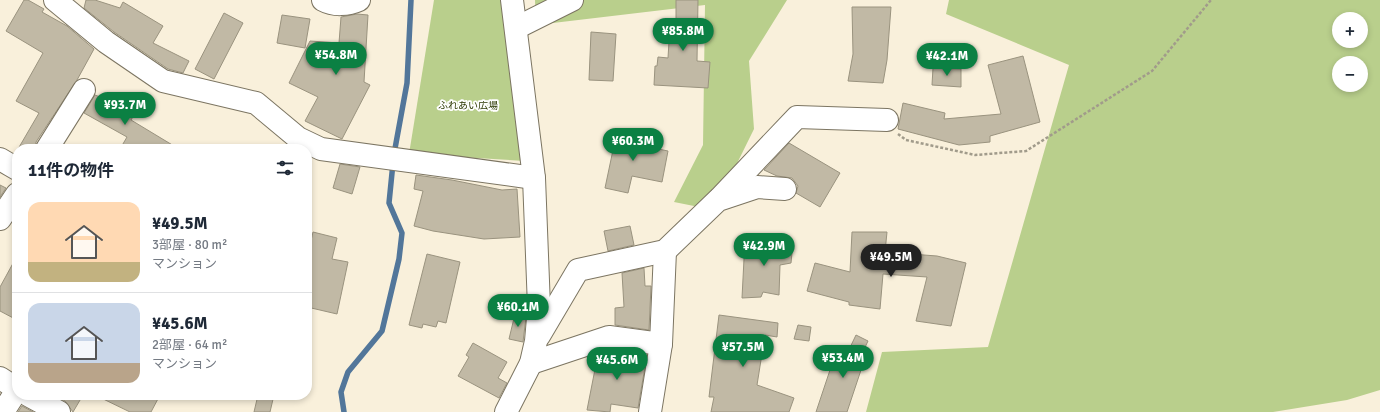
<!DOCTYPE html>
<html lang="ja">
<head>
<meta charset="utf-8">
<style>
	body { margin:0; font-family:Signika,"Noto Sans JP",sans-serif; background:#f6f6f7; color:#1f2937; height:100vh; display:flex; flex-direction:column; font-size:15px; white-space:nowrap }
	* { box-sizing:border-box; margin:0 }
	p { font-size:13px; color:#747a83 }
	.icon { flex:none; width:22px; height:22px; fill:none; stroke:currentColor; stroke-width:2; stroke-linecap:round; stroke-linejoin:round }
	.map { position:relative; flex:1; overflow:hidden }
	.details { position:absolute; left:12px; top:144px; width:300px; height:256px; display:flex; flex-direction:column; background:#fff; border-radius:16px; box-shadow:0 2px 6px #0003 }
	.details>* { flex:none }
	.buttons { position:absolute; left:1332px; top:12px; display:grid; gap:8px }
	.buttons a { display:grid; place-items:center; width:36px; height:36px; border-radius:50%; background:#fff; box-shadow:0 2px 6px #0003; font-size:20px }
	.price { position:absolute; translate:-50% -34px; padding:0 9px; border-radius:14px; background:#0b8043; color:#fff; font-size:13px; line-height:26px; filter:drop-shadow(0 1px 2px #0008) }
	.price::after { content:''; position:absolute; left:50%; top:24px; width:12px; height:9px; margin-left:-6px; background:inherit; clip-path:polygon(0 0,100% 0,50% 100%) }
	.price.selected { background:#222; color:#fff }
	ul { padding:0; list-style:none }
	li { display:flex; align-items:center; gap:12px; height:100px; padding:0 16px }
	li+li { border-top:1px solid #e0e1e3 }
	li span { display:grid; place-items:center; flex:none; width:112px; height:80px; border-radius:12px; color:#555 }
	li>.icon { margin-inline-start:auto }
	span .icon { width:48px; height:48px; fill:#fffc; stroke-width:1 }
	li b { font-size:17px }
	h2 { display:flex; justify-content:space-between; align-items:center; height:48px; padding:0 16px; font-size:17px }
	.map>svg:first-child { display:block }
</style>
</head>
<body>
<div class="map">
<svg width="1380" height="412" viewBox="0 0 1380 412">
	<rect width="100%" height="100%" fill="#f9f0db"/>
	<g fill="#b9cf8c" fill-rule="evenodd">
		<path d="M434,0h70l21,161 -116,-7z"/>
		<path d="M535,0h252l-38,61 5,68 -40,81 -40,-8 29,-57 2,-140 -169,20z"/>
		<path d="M949,0h431v390l-33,10 -74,12h-407l16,-60 106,-5 81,-282 -123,-51zM1339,19h22v22h-22zM1339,63h22v22h-22z"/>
	</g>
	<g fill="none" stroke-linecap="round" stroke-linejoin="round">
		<g stroke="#52769a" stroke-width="5.5">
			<path d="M394,154l13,-71 4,-83"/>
			<path d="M344,412l-3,-20 7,-20 34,-41 17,-72 3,-26 -13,-30 4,-40"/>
		</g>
	</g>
	<g fill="#c1b9a5" stroke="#9a937f">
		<path d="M24,0h4l16,9 -2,3 25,14 27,23 -17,31 -41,62 -1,7h-17l21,-36 -23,-12 27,-48 -37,-22z"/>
		<path d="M86,0h9l25,8 3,-6 40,24 -10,17 36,18 -6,12 -15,-4 -54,-37 -30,-24z"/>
		<path d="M676,0h22l-1,61 13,1 -2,26 -54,-3 1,-19h2l1,-9 10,1 2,-33h6z"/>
		<path d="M852,7h39l-4,53 -4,23 -35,-2 5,-27z"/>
		<path d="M224,13l19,10 -29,56 -19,-10z"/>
		<path d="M357,14l11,1 -4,67 6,3 -28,54 -37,-18 13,-24 -29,-14 21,-42 29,2 2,-26z"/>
		<path d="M282,15l28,4 -5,29 -28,-5z"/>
		<path d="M591,32l25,2 -3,47 -24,-1z"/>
		<path d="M1023,56l17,66 -50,14v6l-31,3 -61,-16 5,-26 42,10 -1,6 57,-5 -13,-49z"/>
		<path d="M933,68l28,1v18l-29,-2z"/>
		<path d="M95,95l5,2 1,-1 33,19 -3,5 48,29h-59l7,-12 -43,-24z"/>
		<path d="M610,130l30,7 -1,8 29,6 -6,31 -30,-6 -4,17 -23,-5 8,-38 -7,-1z"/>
		<path d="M789,143l51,30 -20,34 -24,-14 2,-7 -6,-8 -15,-2 -13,-6z"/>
		<path d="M340,164l20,3 -8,27 -19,-6z"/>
		<path d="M416,175l36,5 50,10 15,-1 3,48 -36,2 -51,-8 -19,-5 9,-35 -9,-2z"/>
		<path d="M0,185l6,3 -6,9z"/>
		<path d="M630,226l4,19 -26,6 -4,-20z"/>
		<path d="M313,232l24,6 -5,21 16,3 -11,52 -30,-7v-49z"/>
		<path d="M852,232h35l-2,20 52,4 29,7 -15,63 -35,-5 11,-44 -44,-3 -3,35 -31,-4v-3l-42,-11 8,-28 35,9z"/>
		<path d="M745,240l48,3 -2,20 -11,2 -1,30 -16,-3 -2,5 -19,1z"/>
		<path d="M427,254l33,8 -14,61 -8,-2 -2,6 -13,-3 -1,4 -13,-3z"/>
		<path d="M17,256v64l-17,-9v-24z"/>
		<path d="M644,268l1,18h6l-2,44 -34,-5v-17l9,-1 -2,-34z"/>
		<path d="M515,314l11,3 -3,25 -14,-3z"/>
		<path d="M719,315l59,8 -1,14 -12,-2 -8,50 37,13 -5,14h-78l3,-15h-5z"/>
		<path d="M798,325l13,2 -2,14 -15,-2z"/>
		<path d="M856,335l12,6 -10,21 5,2 -16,48h-31l19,-57 10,3z"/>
		<path d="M473,343l34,19 -9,16 9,5 -8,15 -41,-22 11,-19 -3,-2z"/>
		<path d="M607,351l40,4 -9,53 -27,-4 -1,8 -23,-2 11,-56z"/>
		<path d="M54,395h29l-10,17 -8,-11z"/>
		<path d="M95,395h65l-9,17h-21z"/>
		<path d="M258,395h16l-4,17h-16z"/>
		<path d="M22,406l11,6h-15z"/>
	</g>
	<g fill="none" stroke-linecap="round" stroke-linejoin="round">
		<g stroke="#7c7562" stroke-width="24">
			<g id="minor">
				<path d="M55,0l51,42 57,39 93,22 42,35 23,11 213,29"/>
				<path d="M323,0c11,6 25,5 36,0"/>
				<path d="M516,28l56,-28"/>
				<path d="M47,149l37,-59"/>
				<path d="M0,159l17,10"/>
				<path d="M720,198l77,-81 90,3"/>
				<path d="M0,219l17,-25"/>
				<path d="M539,336l39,-66 87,-19 53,-51 39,-13 28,2"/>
				<path d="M531,363l78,-26 52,7 4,-93"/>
				<path d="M0,378l17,11"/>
				<path d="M28,395l31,17"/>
				<path d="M3,412l14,-22"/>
				<path d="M506,412l25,-49 5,-22 3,-34 -5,-129 -22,-178"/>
				<path d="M650,412l11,-68"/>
			</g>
		</g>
		<path stroke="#a19b8b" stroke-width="2.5" stroke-dasharray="3 2" stroke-linecap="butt" d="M898,134l8,6 69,15 51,-4 126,-80 59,-71"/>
		<use href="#minor" stroke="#fff" stroke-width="22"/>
	</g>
	<g text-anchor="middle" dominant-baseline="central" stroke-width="3.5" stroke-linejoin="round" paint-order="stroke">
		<g font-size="10" fill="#2e3b05" stroke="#fff">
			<text x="468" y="106">ふれあい広場</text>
		</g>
	</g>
</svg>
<div class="buttons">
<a>+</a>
<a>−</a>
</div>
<b class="price" style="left:683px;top:52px">¥85.8M</b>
<b class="price" style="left:336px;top:76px">¥54.8M</b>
<b class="price" style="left:947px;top:77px">¥42.1M</b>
<b class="price" style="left:125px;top:126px">¥93.7M</b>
<b class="price" style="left:633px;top:162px">¥60.3M</b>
<b class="price" style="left:764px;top:267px">¥42.9M</b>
<b class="price selected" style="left:891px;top:278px">¥49.5M</b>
<b class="price" style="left:518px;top:328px">¥60.1M</b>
<b class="price" style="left:743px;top:368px">¥57.5M</b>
<b class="price" style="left:843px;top:379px">¥53.4M</b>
<b class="price" style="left:617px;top:381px">¥45.6M</b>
<section class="details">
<h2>11件の物件<svg class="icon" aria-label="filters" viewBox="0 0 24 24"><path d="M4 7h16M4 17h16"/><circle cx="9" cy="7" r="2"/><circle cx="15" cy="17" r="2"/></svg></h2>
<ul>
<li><span style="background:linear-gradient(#ffd9b3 75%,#c2b280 0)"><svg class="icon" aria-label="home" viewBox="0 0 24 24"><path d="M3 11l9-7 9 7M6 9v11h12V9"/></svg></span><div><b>¥49.5M</b><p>3部屋 · 80 m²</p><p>マンション</p></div></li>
<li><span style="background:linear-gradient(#c9d6e8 75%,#b9a48a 0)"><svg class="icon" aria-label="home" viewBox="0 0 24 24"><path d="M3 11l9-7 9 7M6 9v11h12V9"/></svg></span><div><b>¥45.6M</b><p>2部屋 · 64 m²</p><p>マンション</p></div></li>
</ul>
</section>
</div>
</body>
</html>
